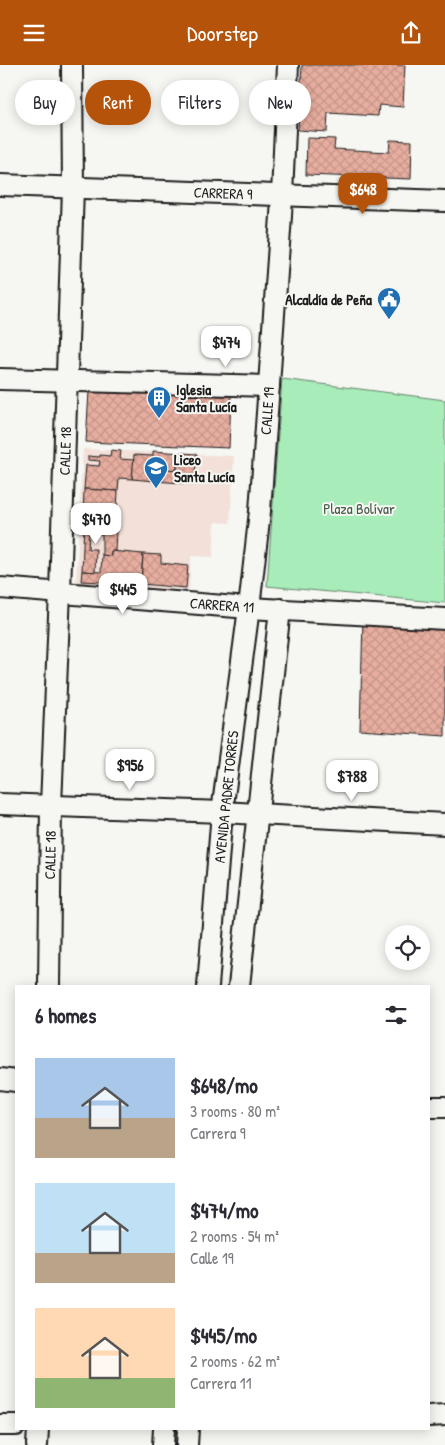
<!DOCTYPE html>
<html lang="en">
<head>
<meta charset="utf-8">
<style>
	body { margin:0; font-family:"Patrick Hand",sans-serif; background:#f2f2f3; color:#2b2b33; height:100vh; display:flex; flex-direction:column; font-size:19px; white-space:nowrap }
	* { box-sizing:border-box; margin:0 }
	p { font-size:16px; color:#7c7c81 }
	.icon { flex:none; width:28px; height:28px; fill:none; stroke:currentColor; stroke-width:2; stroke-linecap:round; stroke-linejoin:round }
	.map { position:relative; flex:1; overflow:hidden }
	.sheet { position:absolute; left:15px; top:920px; width:415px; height:445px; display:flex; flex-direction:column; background:#fff; border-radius:0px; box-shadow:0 2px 12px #0003 }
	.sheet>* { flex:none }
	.hud { position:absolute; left:15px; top:15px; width:415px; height:45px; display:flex; gap:10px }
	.buttons { position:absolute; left:385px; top:860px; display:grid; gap:10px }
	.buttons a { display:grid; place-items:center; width:45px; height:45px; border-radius:50%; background:#fff; box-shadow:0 2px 12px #0003; font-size:25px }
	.price { position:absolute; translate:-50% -42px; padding:0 11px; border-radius:10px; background:#fff; color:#222; font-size:16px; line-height:32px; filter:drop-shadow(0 1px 2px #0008) }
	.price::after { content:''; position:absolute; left:50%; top:30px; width:15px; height:11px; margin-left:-8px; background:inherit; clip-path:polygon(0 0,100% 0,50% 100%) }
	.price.active { background:#b45309; color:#fff }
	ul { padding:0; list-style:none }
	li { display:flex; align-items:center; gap:15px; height:125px; padding:0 20px }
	li span { display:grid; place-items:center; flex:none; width:140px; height:100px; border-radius:0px; color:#555 }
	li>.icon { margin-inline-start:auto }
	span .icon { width:60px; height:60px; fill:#fffc; stroke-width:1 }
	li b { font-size:21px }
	h2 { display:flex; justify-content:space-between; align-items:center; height:60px; padding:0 20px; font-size:21px }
	.chip { padding:0 18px; border-radius:22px; background:#fff; box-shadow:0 2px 12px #0003; font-size:18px; line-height:45px }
	.chip.active { background:#b45309; color:#fff }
	header { display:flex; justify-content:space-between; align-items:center; height:65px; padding:0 20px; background:#b45309; color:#fff; font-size:22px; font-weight:600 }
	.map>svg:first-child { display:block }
</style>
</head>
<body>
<header><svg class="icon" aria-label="menu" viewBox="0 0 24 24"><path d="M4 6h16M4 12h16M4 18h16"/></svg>Doorstep<svg class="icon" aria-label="share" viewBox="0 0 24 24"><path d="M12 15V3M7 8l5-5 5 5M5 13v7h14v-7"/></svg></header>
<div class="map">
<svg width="445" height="1380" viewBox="0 0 445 1380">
	<defs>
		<pattern id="building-cross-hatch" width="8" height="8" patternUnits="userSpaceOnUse" patternTransform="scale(1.25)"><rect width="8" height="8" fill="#e7aea0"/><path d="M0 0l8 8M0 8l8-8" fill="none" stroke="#c69589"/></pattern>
	</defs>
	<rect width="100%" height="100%" fill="#f6f6f2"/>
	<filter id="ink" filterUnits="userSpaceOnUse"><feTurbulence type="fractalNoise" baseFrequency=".02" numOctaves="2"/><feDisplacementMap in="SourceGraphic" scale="10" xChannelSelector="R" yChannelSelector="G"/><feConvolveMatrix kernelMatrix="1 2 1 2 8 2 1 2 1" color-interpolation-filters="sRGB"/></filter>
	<g filter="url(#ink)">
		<path fill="#f2e0d9" d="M83,384l151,7 -4,67 -15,-1 -2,35 -22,-1 -2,34 -113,-6z"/>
		<path fill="#a8edb9" stroke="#62846a" d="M282,314l163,21v203l-178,-17z"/>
		<g fill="url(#building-cross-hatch)" stroke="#1c1c1c">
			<path d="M302,0h103l-2,42 -24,-2 -1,11 -50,-3 -1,19 -29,-2z"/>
			<path d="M307,73l28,1 -1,10 55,3 1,-12 22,1 -1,38 -105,-4z"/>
			<path d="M89,326l142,5 -2,52 -143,-6z"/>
			<path d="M111,385l10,1 -1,8 14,1 -2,19 -13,-1 -1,13 -34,-2 2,-24 13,1 1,-5 -12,-1v-4l12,1v-2l10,1z"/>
			<path d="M153,386l30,2 -1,13 -5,-1v5l-21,-2 -1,13 -23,-2 2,-24 19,1z"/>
			<path d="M183,388l14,1 -3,30 -39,-3 1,-13 21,2v-5l5,1z"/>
			<path d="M84,424l34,2 -2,41h-9l1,-11 -25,-1z"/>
			<path d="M84,457l22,1 -1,9h11l-1,19h-4v5l-9,-1v-21l-13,-1 -1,16h8l-1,23 -13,-1z"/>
			<path d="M111,486l32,3 -2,30 -60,-3 1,-10 19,1 1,-17 9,1z"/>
			<path d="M143,489l18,1v8l27,3 -2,22 -45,-4z"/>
			<path d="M363,553l82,6v112l-85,-6z"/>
		</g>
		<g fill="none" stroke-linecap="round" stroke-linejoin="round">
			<g stroke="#1c1c1c" stroke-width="24">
				<g id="minor">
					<path d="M0,120l445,16"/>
					<path d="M0,314l269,7"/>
					<path d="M0,523l249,20 196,11"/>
					<path d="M0,739l222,8 223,12"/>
					<path d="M49,921l2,-181 9,-213 13,-404 -1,-123"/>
					<path d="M208,921l14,-174 27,-204 11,-97 21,-295 7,-151"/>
					<path d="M239,921l41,-377"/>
					<path d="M0,1014l16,2"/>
					<path d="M429,1042h16"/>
					<path d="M429,1351l16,-1"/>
					<path d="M0,1360h16"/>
					<path d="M37,1380l1,-16"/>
					<path d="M163,1380l1,-16"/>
					<path d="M187,1380l1,-16"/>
				</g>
			</g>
			<use href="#minor" stroke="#f6f6f2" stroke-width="20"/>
		</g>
	</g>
	<defs>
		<g id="civic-pin" transform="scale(1.25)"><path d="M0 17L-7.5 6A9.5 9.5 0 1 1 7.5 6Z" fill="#1f6fb2" stroke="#f6f6f2"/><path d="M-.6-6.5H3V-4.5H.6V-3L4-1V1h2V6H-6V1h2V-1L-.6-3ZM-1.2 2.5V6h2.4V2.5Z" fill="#fff"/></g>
		<g id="building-pin" transform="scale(1.25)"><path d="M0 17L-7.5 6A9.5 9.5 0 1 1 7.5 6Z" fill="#1f6fb2" stroke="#f6f6f2"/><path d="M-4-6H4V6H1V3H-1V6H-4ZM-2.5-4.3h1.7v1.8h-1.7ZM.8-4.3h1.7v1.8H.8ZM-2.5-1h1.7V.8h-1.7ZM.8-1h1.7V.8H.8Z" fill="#fff"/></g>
		<g id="school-pin" transform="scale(1.25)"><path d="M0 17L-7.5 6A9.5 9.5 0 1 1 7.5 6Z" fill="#1f6fb2" stroke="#f6f6f2"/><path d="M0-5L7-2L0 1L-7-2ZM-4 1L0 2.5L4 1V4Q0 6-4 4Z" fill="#fff"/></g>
	</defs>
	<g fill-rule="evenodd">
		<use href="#civic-pin" x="389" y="234"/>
		<use href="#building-pin" x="159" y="333"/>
		<use href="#school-pin" x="156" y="403"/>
	</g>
	<g text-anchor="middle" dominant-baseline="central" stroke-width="4" stroke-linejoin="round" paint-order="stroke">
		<g font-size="15" fill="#1c1c1c" stroke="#f6f6f2">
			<text transform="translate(223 128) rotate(2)">CARRERA 9</text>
			<text transform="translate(267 346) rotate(-86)">CALLE 19</text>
			<text transform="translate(65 386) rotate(-88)">CALLE 18</text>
			<text transform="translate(222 540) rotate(4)">CARRERA 11</text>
			<text transform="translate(226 732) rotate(-84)">AVENIDA PADRE TORRES</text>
			<text transform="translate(50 790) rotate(-89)">CALLE 18</text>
		</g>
		<g font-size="15" font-weight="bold" fill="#1c1c1c" stroke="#f6f6f2" text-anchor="start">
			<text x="372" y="234" text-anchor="end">Alcaldía de Peña</text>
			<text x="176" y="324">Iglesia<tspan x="176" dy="17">Santa Lucía</tspan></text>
			<text x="174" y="394">Liceo<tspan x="174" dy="17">Santa Lucía</tspan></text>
		</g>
		<g font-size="15" fill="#465b4b" stroke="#f6f6f2">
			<text x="359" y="443">Plaza Bolívar</text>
		</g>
	</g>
</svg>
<div class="buttons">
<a><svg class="icon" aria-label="locate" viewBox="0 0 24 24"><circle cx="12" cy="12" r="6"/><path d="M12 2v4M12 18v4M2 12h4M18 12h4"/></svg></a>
</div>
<b class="price active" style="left:363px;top:150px">$648</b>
<b class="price" style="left:226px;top:303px">$474</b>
<b class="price" style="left:96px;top:480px">$470</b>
<b class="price" style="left:123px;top:550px">$445</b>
<b class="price" style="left:130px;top:726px">$956</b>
<b class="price" style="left:352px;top:737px">$788</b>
<div class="hud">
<a class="chip">Buy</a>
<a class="chip active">Rent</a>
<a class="chip">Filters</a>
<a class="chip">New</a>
</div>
<section class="sheet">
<h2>6 homes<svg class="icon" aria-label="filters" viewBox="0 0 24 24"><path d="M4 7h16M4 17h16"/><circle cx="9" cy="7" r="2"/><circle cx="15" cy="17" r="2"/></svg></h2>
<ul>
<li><span style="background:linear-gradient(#a9c7e8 60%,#b9a48a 0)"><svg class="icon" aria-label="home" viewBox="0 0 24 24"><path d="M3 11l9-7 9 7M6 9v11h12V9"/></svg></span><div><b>$648/mo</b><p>3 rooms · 80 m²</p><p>Carrera 9</p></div></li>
<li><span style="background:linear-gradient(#bfe0f5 70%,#b9a48a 0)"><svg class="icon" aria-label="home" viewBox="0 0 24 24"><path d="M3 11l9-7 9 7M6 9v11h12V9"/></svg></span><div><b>$474/mo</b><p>2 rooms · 54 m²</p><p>Calle 19</p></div></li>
<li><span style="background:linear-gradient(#ffd9b3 70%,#8fb573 0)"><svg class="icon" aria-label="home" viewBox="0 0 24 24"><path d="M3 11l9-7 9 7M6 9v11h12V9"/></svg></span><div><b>$445/mo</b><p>2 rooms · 62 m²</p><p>Carrera 11</p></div></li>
</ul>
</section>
</div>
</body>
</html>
